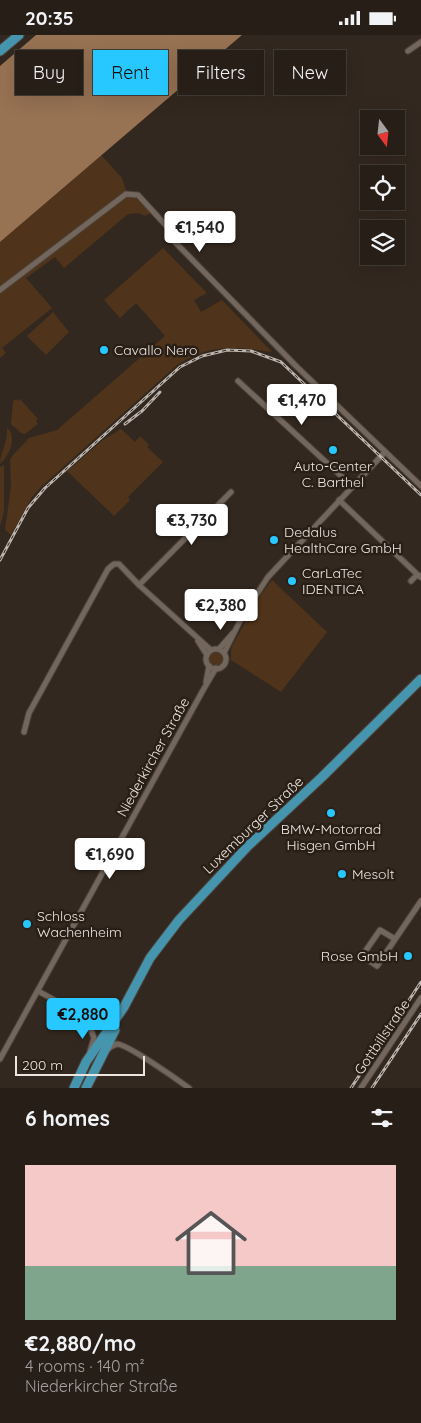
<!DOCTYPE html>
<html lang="en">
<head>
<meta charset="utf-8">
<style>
	body { margin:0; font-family:Quicksand,sans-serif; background:#322b24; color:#f1f3f6; height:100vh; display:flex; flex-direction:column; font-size:19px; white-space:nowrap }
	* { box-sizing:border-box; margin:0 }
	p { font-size:16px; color:#a4a2a1 }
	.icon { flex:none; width:28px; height:28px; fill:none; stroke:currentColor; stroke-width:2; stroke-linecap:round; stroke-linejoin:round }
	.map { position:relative; height:1053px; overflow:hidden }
	.sheet { display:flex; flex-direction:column; background:#261e17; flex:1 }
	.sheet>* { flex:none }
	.hud { position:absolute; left:15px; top:15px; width:391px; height:45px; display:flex; gap:10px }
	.needle { width:32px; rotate:165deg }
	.buttons { position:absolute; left:360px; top:75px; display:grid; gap:10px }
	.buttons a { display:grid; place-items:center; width:45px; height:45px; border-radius:0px; background:#261e17; box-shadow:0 5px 20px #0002,0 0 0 1px #423c36; font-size:25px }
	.scale { position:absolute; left:15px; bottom:12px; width:130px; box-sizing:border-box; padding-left:5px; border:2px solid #ece5df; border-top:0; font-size:14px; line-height:18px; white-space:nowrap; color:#ece5df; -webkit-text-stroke:4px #291f16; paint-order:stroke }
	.price { position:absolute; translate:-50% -42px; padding:0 11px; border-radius:5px; background:#fff; color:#222; font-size:16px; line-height:32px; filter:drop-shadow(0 1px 2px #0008) }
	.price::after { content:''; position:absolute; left:50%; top:30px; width:15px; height:11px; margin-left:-8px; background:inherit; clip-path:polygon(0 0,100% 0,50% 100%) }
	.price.current { background:#27c8ff; color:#111 }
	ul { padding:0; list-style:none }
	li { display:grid; align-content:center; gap:10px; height:265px; padding:0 25px }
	li span { display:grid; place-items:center; height:155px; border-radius:0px; color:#555 }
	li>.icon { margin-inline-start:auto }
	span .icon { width:90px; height:90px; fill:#fffc; stroke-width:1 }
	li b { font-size:21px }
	h2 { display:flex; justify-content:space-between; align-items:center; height:60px; padding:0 25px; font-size:21px }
	.pill { padding:0 18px; border-radius:0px; background:#261e17; box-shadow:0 5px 20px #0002,0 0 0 1px #423c36; font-size:18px; line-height:45px }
	.pill.current { background:#27c8ff; color:#111 }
	.status { display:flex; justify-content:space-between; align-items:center; height:35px; padding:0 25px; background:#261e17; direction:ltr }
	.status svg { height:14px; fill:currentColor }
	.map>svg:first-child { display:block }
</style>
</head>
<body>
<div class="status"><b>20:35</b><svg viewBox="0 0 49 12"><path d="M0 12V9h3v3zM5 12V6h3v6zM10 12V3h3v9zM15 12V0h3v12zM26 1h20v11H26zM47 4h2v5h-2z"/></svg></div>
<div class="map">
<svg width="421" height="1053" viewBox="0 0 421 1053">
	<rect width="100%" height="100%" fill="#33281f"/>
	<g fill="#4f331a">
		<path d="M101,120l21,23 6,19h7l16,16 -6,3 -7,-3 -10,1 -64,54 -9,-11 -29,21 26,30 -50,40 4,5 -6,5v-116z"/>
		<path d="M163,213l44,45 -13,7 7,12 21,-12 50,52c-37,-6 -63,-8 -95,13l-135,121 -10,11 -21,38 -6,-5 6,-44 -1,-27 4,-5 15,-16 28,-8 108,-94 -29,-33 -16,15 -16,-18z"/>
		<path d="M53,277l16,20 -23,23 -19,-19z"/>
		<path d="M16,364l2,2 2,-2 18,20 -2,2 2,3 -13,10 -4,-1 -10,-9 2,-23z"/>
		<path d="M7,393c11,8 2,29 -7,36 0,-11 8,-21 7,-36z"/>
		<path d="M121,394l14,13 5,-6 9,9 -2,2 16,15 -35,35 2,3 -16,16 -47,-45 36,-31z"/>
		<path d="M4,430v47l-4,14v-59z"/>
		<path d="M272,545l55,52 -46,60 -50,-32v-10l1,-4 28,-50z"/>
		<circle cx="216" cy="624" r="7"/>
	</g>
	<path fill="#977253" d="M36,0h206l-242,207v-176z"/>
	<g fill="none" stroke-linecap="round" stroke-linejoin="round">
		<g stroke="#4d443c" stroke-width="7">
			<g id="minor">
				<path d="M408,16l13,-9"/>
				<path d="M0,255l126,-96 12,1 33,36 1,8 125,128 124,119"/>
				<path d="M238,346l114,105"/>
				<path d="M339,465l81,77 1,-1"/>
				<path d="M411,546l6,-6"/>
				<path d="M139,550l92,-93"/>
				<path d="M198,606l9,14"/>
				<path d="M219,614l14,-16"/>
				<circle cx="216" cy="624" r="10"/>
				<path d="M224,618l19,-38 25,-38 117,-125"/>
				<path d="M206,647l3,-16"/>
				<path d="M24,697l5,-19 79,-144 6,-5h5l20,21 72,65"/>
				<path d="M395,904l-15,-9 -18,26 15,10 44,-65"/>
				<path d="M38,956l71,39"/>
				<path d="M89,982l19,6 5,4"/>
				<path d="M87,984l7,19 -4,13"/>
				<path d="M99,985l18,-6"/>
				<path d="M107,1015c3,-3 6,-5 10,-6 10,0 61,36 72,44"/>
				<path d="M0,1024l202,-367 14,-24"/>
				<path d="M361,1053l60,-90"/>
			</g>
		</g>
		<g stroke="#4d443c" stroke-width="11">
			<g id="primary">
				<path d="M0,16l19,-16"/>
				<path d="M74,1053l12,-26 38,-55 26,-49 29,-38 69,-74 74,-69 99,-98"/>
				<path d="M86,1053l29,-58"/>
			</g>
		</g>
		<use href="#minor" stroke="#73665c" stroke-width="5"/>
		<use href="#primary" stroke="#4695ae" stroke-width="9"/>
		<g stroke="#bcb4ae" stroke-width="3">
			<g id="rail">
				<path d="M125,389l17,-13 18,-19"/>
				<path d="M0,525l28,-52 17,-20 135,-121 22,-11 25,-6 24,1 30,11 140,133"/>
				<path d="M351,1053l70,-106"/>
				<path d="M372,1053l49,-74"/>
			</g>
		</g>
		<use href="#rail" stroke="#291f16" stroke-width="1" stroke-dasharray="4" stroke-linecap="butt"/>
	</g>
	<g fill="#27c8ff" stroke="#291f16" stroke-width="2">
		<circle cx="104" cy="315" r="5"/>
		<circle cx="333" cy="415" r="5"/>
		<circle cx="274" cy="505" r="5"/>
		<circle cx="292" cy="546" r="5"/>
		<circle cx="331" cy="778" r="5"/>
		<circle cx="342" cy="839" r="5"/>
		<circle cx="27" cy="889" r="5"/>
		<circle cx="408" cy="921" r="5"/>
	</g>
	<g text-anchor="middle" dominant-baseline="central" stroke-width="5" stroke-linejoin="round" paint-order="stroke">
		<g font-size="14" fill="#ece5df" stroke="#291f16" text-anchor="start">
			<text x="114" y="315">Cavallo Nero</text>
			<text x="333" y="431" text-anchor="middle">Auto-Center<tspan x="333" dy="16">C. Barthel</tspan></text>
			<text x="284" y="497">Dedalus<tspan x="284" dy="16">HealthCare GmbH</tspan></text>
			<text x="302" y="538">CarLaTec<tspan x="302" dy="16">IDENTICA</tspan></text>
			<text x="331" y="794" text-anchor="middle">BMW-Motorrad<tspan x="331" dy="16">Hisgen GmbH</tspan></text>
			<text x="352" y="839">Mesolt</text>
			<text x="37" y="881">Schloss<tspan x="37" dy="16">Wachenheim</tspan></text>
			<text x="398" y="921" text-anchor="end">Rose GmbH</text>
		</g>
		<g font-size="14" fill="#ece5df" stroke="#291f16">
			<text transform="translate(153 722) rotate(-61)">Niederkircher Straße</text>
			<text transform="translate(253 790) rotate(-44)">Luxemburger Straße</text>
			<text transform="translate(382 1002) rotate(-56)">Gottbillstraße</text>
		</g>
	</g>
</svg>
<div class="buttons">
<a><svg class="needle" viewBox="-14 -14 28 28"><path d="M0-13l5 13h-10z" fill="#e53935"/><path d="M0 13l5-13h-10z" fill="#a4a2a1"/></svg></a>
<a><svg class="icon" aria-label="locate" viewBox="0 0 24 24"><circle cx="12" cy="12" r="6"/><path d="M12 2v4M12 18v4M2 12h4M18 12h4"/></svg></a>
<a><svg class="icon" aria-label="layers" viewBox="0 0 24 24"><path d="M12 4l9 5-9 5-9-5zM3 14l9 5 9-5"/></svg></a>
</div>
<div class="scale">200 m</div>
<b class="price" style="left:200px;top:218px">€1,540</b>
<b class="price" style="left:302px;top:391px">€1,470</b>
<b class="price" style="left:192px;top:511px">€3,730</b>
<b class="price" style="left:221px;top:596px">€2,380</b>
<b class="price" style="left:110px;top:845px">€1,690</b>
<b class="price current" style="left:83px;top:1005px">€2,880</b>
<div class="hud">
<a class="pill">Buy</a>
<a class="pill current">Rent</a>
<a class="pill">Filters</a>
<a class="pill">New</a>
</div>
</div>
<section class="sheet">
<h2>6 homes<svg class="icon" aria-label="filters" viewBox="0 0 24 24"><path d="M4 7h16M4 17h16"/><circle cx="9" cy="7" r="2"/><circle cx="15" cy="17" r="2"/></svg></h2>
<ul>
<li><span style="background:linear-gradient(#f6c9c9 65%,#7fa58c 0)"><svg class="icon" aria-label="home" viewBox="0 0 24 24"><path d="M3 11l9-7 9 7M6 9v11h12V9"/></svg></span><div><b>€2,880/mo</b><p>4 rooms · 140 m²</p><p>Niederkircher Straße</p></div></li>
</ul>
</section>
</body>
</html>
